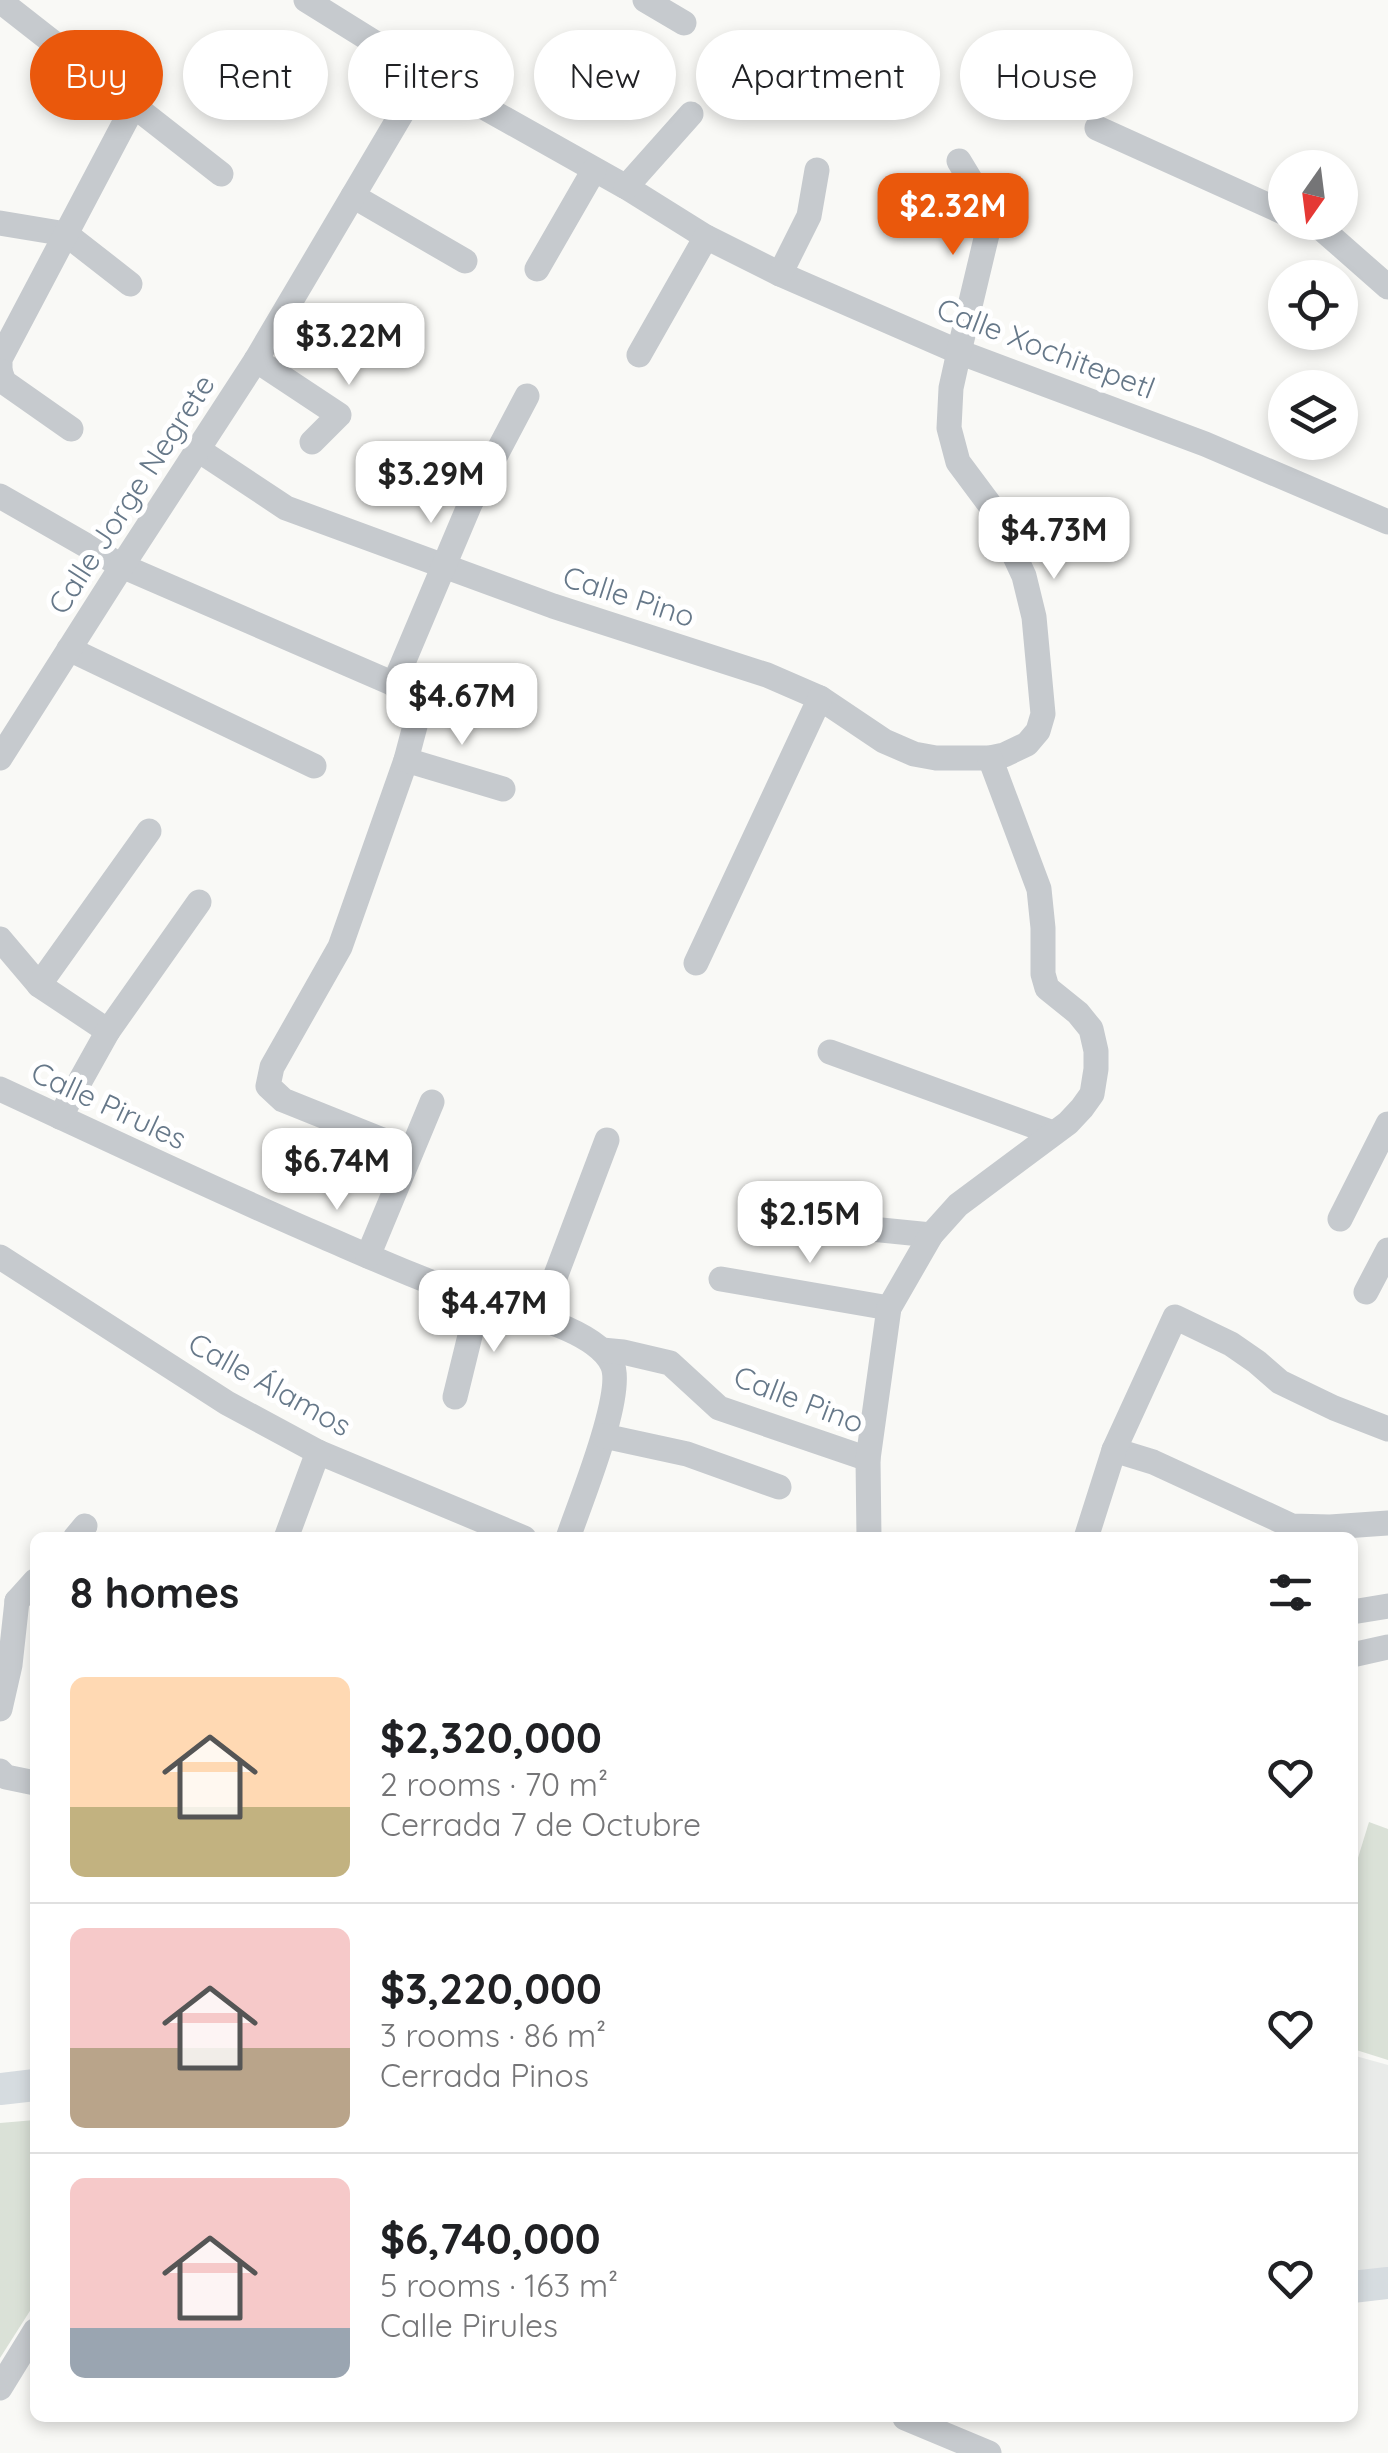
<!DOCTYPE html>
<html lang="en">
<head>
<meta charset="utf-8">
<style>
	body { margin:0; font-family:Quicksand,sans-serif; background:#f6f6f6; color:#202124; height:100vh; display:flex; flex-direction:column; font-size:38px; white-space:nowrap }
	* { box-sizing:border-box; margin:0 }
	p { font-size:32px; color:#757577 }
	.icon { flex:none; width:55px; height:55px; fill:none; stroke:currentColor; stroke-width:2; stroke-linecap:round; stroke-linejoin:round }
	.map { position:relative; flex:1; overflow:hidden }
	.panel { position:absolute; left:30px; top:1532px; width:1328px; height:890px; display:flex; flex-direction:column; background:#fff; border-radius:15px; box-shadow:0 5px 15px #0003 }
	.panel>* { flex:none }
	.guide { position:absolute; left:30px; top:30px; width:1330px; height:90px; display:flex; gap:20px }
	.needle { width:65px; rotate:194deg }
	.tools { position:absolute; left:1268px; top:150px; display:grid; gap:20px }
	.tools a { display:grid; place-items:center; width:90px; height:90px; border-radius:50%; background:#fff; box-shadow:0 5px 15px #0003; font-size:50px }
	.price { position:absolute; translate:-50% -85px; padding:0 22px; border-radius:20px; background:#fff; color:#222; font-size:32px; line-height:65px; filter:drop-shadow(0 2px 5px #0008) }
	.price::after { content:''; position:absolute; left:50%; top:60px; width:30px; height:22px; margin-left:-15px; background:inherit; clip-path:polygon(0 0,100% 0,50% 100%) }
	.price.selected { background:#ea580c; color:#fff }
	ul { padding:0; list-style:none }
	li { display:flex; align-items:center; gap:30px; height:250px; padding:0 40px }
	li+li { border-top:2px solid #e0e0e0 }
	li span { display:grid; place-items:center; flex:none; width:280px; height:200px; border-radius:15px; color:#555 }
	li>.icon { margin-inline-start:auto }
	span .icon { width:120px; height:120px; fill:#fffc; stroke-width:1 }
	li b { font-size:42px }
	h2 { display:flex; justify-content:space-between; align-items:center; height:120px; padding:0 40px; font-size:42px }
	.pill { padding:0 35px; border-radius:45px; background:#fff; box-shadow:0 5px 15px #0003; font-size:35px; line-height:90px }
	.pill.selected { background:#ea580c; color:#fff }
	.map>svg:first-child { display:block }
</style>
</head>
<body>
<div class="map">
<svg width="1388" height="2453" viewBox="0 0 1388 2453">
	<rect width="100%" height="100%" fill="#f9f9f6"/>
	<path fill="#e9ebe9" d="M1352,2055l36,10v211l-36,4z"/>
	<g fill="#dae1d7">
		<path d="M1369,1822l19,7v231l-35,-11v-175z"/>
		<path d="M35,2120v183l-35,55v-235z"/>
	</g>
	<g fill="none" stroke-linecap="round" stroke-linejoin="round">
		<g stroke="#c6cace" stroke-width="25">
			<path d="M306,0l119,74 201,113 80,50 74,37 179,78 246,92 183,78"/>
			<path d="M645,0l39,23"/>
			<path d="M0,1l221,173"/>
			<path d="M1097,128l188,85"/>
			<path d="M626,187l65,-73"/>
			<path d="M353,196l112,65"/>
			<path d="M1307,222l15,7 66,58"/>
			<path d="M0,223l66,11"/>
			<path d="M66,234l64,50"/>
			<path d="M537,269l57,-99"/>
			<path d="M780,274l29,-58 8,-46"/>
			<path d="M639,355l67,-118"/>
			<path d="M256,360l83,55 -27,27"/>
			<path d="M0,369v-10l134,-254"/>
			<path d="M0,371l4,11 67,47"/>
			<path d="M197,449l89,59 267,98 214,69 53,23 64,43 30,13 22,4h54l14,-3 23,-11 11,-13 5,-17 -9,-97 -10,-41 -31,-67 -35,-47 -9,-34 2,-40 8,-36 30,-126 -1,-17 -29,-48"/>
			<path d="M0,496l122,70 272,118"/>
			<path d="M69,649l245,117"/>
			<path d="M394,684l16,23 5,19 -9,34 -66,187 -68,120 -4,19 15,14 127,51"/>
			<path d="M394,684l76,-180 57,-108"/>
			<path d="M0,758l122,-192 134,-206 169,-286"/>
			<path d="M406,760l97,29"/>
			<path d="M0,939l39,46 69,46"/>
			<path d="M696,963l124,-265"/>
			<path d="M39,985l110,-154"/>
			<path d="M830,1052l223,81"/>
			<path d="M0,1089c108,50 215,101 324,148 51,22 102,45 154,62 35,12 117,29 134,65 14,28 -33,141 -44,174"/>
			<path d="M60,1117l48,-86 91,-129"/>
			<path d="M771,1219l160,16"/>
			<path d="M1340,1219l48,-95"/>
			<path d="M368,1256l64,-154"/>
			<path d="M0,1257l227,146 91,49 206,86"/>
			<path d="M721,1279l168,29"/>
			<path d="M1366,1292l22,-42"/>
			<path d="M540,1317l67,-177"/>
			<path d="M602,1350l21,2 47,11 49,45 149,51"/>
			<path d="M455,1397l24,-98"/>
			<path d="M604,1436l83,18 92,33"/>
			<path d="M1114,1450l39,12 139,64 38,1 58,-4"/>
			<path d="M75,1538l10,-12"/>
			<path d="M286,1538l32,-86"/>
			<path d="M869,1538l-1,-79 21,-151 42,-73 27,-30 110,-82 14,-15 10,-14 4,-25v-18l-5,-22 -13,-16 -31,-25 -4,-14v-46l-4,-39 -49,-131"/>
			<path d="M1086,1538l28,-88 61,-133 56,27 26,18 23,20 54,26 54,21"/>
			<path d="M17,1601l18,-20"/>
			<path d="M1352,1612l36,-6"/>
			<path d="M1352,1655l36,-8"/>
			<path d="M0,1709l10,-44 7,-64"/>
			<path d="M0,1771l6,6 29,6"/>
			<path d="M0,2388l35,-57"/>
			<path d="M905,2418l84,35"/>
		</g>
		<g stroke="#d6dce0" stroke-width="32">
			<path d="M0,2089l35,-4"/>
			<path d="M1352,2287l36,-4"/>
		</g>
	</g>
	<g text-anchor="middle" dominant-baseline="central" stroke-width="10" stroke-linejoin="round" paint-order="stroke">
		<g font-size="30" fill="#667889" stroke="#fff">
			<text transform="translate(1046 348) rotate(21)">Calle Xochitepetl</text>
			<text transform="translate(131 494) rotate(-57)">Calle Jorge Negrete</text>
			<text transform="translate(629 596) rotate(18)">Calle Pino</text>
			<text transform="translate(109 1105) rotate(25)">Calle Pirules</text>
			<text transform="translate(270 1384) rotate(29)">Calle Álamos</text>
			<text transform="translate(799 1399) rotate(21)">Calle Pino</text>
		</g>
	</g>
</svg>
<div class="tools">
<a><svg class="needle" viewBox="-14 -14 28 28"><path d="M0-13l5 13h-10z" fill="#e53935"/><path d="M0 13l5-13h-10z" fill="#757577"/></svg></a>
<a><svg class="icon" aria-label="locate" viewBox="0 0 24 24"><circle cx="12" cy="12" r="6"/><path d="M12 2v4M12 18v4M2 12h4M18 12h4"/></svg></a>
<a><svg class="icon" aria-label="layers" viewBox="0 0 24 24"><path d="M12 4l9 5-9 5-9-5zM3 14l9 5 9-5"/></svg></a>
</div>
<b class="price selected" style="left:953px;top:258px">$2.32M</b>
<b class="price" style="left:349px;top:388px">$3.22M</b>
<b class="price" style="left:431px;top:526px">$3.29M</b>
<b class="price" style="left:1054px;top:582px">$4.73M</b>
<b class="price" style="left:462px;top:748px">$4.67M</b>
<b class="price" style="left:337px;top:1213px">$6.74M</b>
<b class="price" style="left:810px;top:1266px">$2.15M</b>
<b class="price" style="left:494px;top:1355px">$4.47M</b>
<div class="guide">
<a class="pill selected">Buy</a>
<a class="pill">Rent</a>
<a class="pill">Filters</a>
<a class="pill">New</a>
<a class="pill">Apartment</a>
<a class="pill">House</a>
</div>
<section class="panel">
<h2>8 homes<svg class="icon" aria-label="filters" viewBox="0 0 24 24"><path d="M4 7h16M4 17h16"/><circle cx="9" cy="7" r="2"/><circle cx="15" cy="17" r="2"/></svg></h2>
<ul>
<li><span style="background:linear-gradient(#ffd9b3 65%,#c2b280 0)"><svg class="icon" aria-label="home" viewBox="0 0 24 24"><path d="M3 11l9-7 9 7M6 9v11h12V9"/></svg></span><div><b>$2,320,000</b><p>2 rooms · 70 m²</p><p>Cerrada 7 de Octubre</p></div><svg class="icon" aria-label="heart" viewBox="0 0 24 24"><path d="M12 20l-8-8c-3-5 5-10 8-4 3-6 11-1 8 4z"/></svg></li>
<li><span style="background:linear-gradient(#f6c9c9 60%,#b9a48a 0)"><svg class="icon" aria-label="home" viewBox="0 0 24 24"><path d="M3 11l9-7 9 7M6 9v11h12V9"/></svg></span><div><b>$3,220,000</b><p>3 rooms · 86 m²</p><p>Cerrada Pinos</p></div><svg class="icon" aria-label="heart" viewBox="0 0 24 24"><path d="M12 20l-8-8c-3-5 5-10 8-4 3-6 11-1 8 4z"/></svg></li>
<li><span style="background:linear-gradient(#f6c9c9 75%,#9aa5b1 0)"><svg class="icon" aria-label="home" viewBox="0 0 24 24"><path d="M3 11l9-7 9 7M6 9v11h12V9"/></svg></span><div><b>$6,740,000</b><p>5 rooms · 163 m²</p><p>Calle Pirules</p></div><svg class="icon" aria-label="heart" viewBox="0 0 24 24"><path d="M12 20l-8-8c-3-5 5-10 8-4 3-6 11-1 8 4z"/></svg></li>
</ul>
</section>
</div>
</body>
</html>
